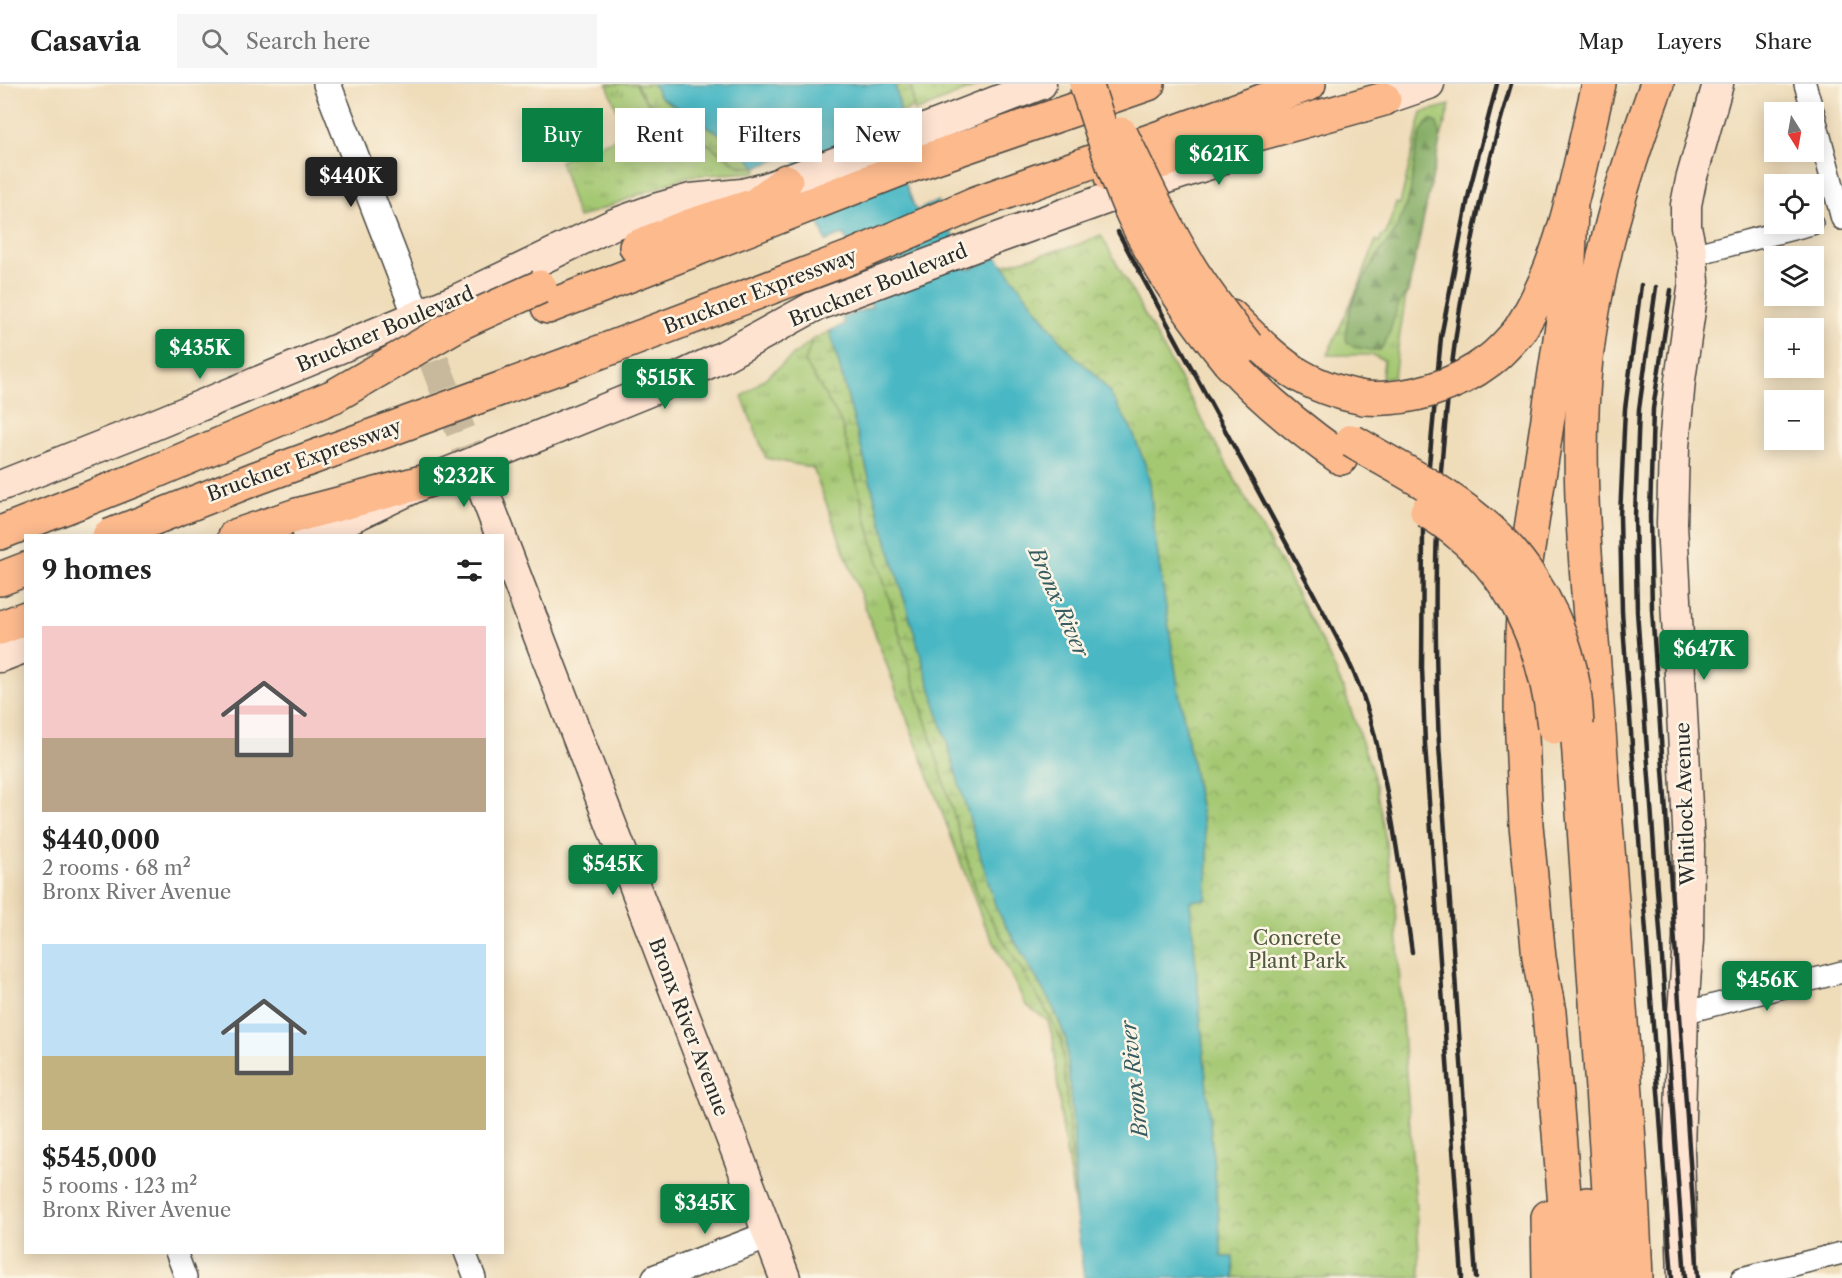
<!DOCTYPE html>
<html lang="en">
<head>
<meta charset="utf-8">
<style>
	body { margin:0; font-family:"Libre Caslon Text",serif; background:#f6f6f6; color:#222; height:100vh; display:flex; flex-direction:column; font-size:22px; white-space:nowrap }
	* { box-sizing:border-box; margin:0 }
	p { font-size:20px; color:#767676 }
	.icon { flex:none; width:33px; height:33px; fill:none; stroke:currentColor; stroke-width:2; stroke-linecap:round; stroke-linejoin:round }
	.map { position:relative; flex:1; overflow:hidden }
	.panel { position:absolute; left:24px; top:450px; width:480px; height:720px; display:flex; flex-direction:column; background:#fff; border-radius:0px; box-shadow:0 3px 15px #0003 }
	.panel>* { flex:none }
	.guide { position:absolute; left:522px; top:24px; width:570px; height:54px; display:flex; gap:12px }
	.needle { width:39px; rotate:169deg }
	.fabs { position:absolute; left:1764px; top:18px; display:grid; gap:12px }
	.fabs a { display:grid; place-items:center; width:60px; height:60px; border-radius:0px; background:#fff; box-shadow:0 3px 15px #0003; font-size:30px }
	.price { position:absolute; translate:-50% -51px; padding:0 14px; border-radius:6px; background:#0b8043; color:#fff; font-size:20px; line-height:39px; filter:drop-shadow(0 2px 3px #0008) }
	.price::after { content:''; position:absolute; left:50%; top:36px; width:18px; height:14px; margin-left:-9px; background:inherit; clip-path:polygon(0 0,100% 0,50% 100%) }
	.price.selected { background:#222; color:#fff }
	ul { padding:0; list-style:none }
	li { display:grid; align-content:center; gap:12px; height:318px; padding:0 18px }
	li span { display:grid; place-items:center; height:186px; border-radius:0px; color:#555 }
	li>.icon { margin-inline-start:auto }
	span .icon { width:108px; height:108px; fill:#fffc; stroke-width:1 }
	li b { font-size:26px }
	h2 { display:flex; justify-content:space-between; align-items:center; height:72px; padding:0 18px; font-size:26px }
	.chip { padding:0 21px; border-radius:0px; background:#fff; box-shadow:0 3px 15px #0003; font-size:21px; line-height:54px }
	.chip.selected { background:#0b8043; color:#fff }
	header { display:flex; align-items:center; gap:36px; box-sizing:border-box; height:84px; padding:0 30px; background:#fff; border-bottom:2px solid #e0e0e0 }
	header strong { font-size:28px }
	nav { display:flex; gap:33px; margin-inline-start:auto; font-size:21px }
	.search { width:420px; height:54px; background:#f6f6f6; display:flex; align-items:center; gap:15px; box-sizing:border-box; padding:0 21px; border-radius:0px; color:#767676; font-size:22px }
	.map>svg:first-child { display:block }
</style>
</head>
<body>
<header>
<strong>Casavia</strong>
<div class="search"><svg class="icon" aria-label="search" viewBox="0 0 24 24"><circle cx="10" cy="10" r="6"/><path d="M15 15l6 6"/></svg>Search here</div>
<nav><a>Map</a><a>Layers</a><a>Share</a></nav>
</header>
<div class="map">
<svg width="1842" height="1194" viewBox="0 0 1842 1194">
	<defs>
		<pattern id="grass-tufts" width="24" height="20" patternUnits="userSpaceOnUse" patternTransform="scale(1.5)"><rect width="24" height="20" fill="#a4c872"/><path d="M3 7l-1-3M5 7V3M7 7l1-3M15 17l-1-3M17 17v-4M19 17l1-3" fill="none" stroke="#86a35e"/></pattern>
		<pattern id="forest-firs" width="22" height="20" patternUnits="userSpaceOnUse" patternTransform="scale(1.5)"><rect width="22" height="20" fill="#83ac64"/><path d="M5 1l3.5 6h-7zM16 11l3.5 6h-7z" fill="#6b8c53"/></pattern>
		<pattern id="wetland-marsh" width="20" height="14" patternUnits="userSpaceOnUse" patternTransform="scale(1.5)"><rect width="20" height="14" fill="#a4c872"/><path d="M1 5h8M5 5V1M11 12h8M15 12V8" fill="none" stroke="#86a35e"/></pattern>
		<pattern id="park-crowns" width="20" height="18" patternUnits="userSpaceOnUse" patternTransform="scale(1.5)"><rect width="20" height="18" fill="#a4c872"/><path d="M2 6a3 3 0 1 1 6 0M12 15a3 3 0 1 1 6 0" fill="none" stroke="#86a35e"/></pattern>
	</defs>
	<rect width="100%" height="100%" fill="#fcf5e5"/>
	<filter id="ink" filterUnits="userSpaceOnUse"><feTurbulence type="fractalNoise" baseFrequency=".0167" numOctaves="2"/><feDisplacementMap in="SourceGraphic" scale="12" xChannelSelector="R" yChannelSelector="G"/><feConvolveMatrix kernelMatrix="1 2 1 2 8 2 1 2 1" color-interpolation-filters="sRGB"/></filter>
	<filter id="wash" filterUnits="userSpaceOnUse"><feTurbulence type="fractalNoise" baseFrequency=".008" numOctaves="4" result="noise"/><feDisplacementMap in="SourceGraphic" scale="24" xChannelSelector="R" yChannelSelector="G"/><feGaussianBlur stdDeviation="1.35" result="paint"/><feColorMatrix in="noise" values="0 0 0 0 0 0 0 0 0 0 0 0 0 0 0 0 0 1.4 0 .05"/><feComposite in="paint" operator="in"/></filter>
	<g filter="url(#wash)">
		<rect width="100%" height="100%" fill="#efdcb9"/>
		<g fill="url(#grass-tufts)" stroke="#687a4e" stroke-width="1.5">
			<path d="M607,0h29l10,17 93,65 17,1 1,5 -69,4 -110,42 -18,-57 62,-25 -1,-16z"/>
			<path d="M1450,21c-25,85 -45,183 -56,272l-12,1 2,-18 -12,-5h-45l33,-72 16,-43 4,2 1,-6 5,-2 10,-31 4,1 22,-92z"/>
			<path d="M812,256l-6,22 35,60 34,130 104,347 72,120 11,22 14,174 -15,-97 -8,-79 -5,-18 -22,-16 -44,-86 -169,-451 -47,-10 -24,-61z"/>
		</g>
		<path fill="url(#forest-firs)" stroke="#576c48" stroke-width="1.5" d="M1431,36l6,3 4,14 -33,155c-17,17 -14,42 -28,58 -13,0 -22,-1 -33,-7 -6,-27 19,-70 34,-93 6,-7 12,-14 16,-22 4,-11 10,-23 13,-35 4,-18 4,-63 21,-73z"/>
		<g fill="url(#wetland-marsh)" stroke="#687a4e" stroke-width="1.5">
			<path d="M636,0h17l7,13 77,47 19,23 -16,-1 -94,-65z"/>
			<path d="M895,0h16l2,24 -12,5z"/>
			<path d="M830,247l49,183 117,393 58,102 12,30 8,99 2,77 -14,-174 -11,-22 -72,-120 -104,-347 -34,-130 -36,-60 7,-22z"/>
		</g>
		<g fill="url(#park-crowns)" stroke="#687a4e" stroke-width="1.5">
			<path d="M911,0h71l-67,28z"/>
			<path d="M1101,151l182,332 43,83 18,40 29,84 8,39 15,94 5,98 20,273h-187l-1,-21h-11l-32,-357 16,-1 2,-41 -3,-25 -26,-140 -25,-163 -4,-47 -4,-16 -14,-36 -25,-42 -14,-17 -16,-13 -16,-18 -58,-76 74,-20z"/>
		</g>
		<path fill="#4ab8c4" stroke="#3a7278" stroke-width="1.5" d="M653,0h242l6,29 -19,8 34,90 22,-10 30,69 29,-13 64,84 16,18 16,13 14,17 25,41 14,37 4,16 4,47 25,163 26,140 3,25 -2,41 -16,2 32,356h11l1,21h-150l-8,-63 -2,-77 -8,-99 -12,-30 -58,-101 -117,-394 -49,-183 15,-7 -3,-6 30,-11 -28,-73 -18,7 -34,-87 -36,13 -19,-23 -77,-47z"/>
	</g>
	<g filter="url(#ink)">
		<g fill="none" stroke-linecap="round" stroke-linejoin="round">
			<path stroke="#c8b99d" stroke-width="30" stroke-dasharray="30 15" stroke-linecap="butt" d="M418,235l55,144"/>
			<g stroke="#484640" stroke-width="24">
				<g id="minor">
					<path d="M1805,0l8,28"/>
					<path d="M1814,30l28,105"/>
					<path d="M1692,171l120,-31"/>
					<path d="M1683,929l159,-41"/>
					<path d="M176,1168l10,26"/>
					<path d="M465,1168l10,26"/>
					<path d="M1742,1194l100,-25"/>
				</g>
			</g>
			<g stroke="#484640" stroke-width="30">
				<g id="tertiary">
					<path d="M327,0l90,232"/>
					<path d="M656,1194l113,-43"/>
				</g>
			</g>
			<g stroke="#484640" stroke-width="33">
				<g id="secondary">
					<path d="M1362,23l67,-23"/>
					<path d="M473,379l28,73"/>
					<path d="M0,402l149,-59 268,-111 41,-17 156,-75 41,-15 36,-10 51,-5 24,-6 128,-47 147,-57"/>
					<path d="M308,452l32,-13 90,-43 224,-91 70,-33 89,-49 179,-67 144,-52 83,-27"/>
					<path d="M502,456l283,738"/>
					<path d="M0,573l26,-10"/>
					<path d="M1683,1194l-4,-127 4,-138 5,-73 1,-95 -17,-321 2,-77 6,-67 14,-98 -2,-27 -6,-28v-22l5,-25 27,-96"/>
				</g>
			</g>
			<g stroke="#484640" stroke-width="36">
				<g id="primary">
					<path d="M1229,278c34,37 71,67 112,96"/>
					<path d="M1577,641l38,553"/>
					<path d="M1587,1120l5,74"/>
				</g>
			</g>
			<g stroke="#484640" stroke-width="36">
				<g id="motorway">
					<path d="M1111,93l89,-27 184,-51"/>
					<path d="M1571,126l-3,77 -42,275 -4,72 -1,80 5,111 13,133 10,54 16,194 9,72"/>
					<path d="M636,163l53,-21 66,-21 31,-24"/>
					<path d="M548,223l356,-139 244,-84"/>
					<path d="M1231,232c45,45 68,70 133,82"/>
					<path d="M1519,247c48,-75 59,-163 80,-247"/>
					<path d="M571,279l280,-106 125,-54 333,-119"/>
					<path d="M0,449l140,-55 194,-82"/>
					<path d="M235,452l62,-21 133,-35"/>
					<path d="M0,495l26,-10"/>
					<path d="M0,544l26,-10"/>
					<path d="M1548,1133l1,61"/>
					<path d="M1636,1194c-8,-192 -25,-383 -39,-574 -8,-114 -24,-231 -11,-345 11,-97 38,-184 71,-275"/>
				</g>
			</g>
			<use href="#minor" stroke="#fff" stroke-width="21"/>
			<use href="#tertiary" stroke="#fff" stroke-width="27"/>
			<use href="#secondary" stroke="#fee3d1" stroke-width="30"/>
			<use href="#primary" stroke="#fcba8d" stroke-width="33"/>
			<use href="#motorway" stroke="#fcba8d" stroke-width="33"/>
			<g stroke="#2b2b2b" stroke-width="4.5">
				<path d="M1118,148l206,381c14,27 29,54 39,83 12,34 19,71 26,107 9,49 16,99 23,149"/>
				<path d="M1641,201l-16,124 -5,107 2,96 50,666"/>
				<path d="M1656,203l-17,122 -4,107 2,95 48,667"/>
				<path d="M1671,206l-18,119 -3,107 2,93 46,669"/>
				<path d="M1462,1194l-37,-534 -3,-76 1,-139 18,-192 29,-149 27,-104"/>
				<path d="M1476,1194l-37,-533c-3,-71 -5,-143 -2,-214 8,-150 30,-303 74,-447"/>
			</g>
			<g stroke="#484640" stroke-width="36" stroke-linecap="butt">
				<g id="primary-bridge">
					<path d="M1086,0c15,44 28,90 48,133 25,53 58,100 95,145"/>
					<path d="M1121,50c23,46 44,94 71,137 17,26 36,51 55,75"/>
					<path d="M1352,357c42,25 89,48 127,80 40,32 73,83 87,132 7,23 10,47 11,72"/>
					<path d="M1427,427c80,49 117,124 127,216"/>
				</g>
			</g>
			<g stroke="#484640" stroke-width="36" stroke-linecap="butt">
				<g id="motorway-bridge">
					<path d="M334,312l126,-73 80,-36"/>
					<path d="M1364,314c44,3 91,-11 126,-38 11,-8 20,-19 29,-29"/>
					<path d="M109,452l145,-57 317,-116"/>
				</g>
			</g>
			<use href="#primary-bridge" stroke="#fcba8d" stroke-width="33"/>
			<use href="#motorway-bridge" stroke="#fcba8d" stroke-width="33"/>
		</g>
	</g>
	<g text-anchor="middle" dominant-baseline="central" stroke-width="5" stroke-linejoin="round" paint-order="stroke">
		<g font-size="20" fill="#2b2b2b" stroke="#fcf5e5">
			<text transform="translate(878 201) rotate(-22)">Bruckner Boulevard</text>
			<text transform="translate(760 207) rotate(-21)">Bruckner Expressway</text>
			<text transform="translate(385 245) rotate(-23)">Bruckner Boulevard</text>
			<text transform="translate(304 376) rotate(-20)">Bruckner Expressway</text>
			<text transform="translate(1685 720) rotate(-92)">Whitlock Avenue</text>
			<text transform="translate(689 943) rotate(69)">Bronx River Avenue</text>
		</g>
		<g font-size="20" fill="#4f5a40" stroke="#fcf5e5">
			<text x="1297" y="854">Concrete<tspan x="1297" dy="23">Plant Park</tspan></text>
		</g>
		<g font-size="21" font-style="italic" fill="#365c61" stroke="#fcf5e5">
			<text transform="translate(1059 518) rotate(66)">Bronx River</text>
			<text transform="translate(1134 995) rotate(-96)">Bronx River</text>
		</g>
	</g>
</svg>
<div class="fabs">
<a><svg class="needle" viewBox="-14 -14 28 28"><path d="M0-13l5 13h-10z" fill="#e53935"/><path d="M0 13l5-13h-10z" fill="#767676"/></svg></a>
<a><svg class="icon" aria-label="locate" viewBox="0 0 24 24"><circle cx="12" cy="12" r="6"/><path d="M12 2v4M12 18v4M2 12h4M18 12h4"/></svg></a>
<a><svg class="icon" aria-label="layers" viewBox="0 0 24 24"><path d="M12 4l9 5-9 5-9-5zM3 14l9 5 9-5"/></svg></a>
<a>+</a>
<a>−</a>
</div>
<b class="price" style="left:1219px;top:102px">$621K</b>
<b class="price selected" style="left:351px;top:124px">$440K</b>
<b class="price" style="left:200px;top:296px">$435K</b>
<b class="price" style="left:665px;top:326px">$515K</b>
<b class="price" style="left:464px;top:424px">$232K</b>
<b class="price" style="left:1704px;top:597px">$647K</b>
<b class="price" style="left:613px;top:812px">$545K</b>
<b class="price" style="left:1767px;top:928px">$456K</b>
<b class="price" style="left:705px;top:1151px">$345K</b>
<div class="guide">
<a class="chip selected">Buy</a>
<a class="chip">Rent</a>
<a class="chip">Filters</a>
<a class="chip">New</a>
</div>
<section class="panel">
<h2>9 homes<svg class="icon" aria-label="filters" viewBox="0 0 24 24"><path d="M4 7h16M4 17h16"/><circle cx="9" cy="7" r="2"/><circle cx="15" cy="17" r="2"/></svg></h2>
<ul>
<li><span style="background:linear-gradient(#f6c9c9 60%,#b9a48a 0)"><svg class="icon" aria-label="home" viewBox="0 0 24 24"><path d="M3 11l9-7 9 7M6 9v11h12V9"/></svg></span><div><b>$440,000</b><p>2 rooms · 68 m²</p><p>Bronx River Avenue</p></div></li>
<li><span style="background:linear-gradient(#bfe0f5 60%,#c2b280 0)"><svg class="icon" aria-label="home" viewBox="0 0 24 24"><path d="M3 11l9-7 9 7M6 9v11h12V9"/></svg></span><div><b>$545,000</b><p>5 rooms · 123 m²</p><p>Bronx River Avenue</p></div></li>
</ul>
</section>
</div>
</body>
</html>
